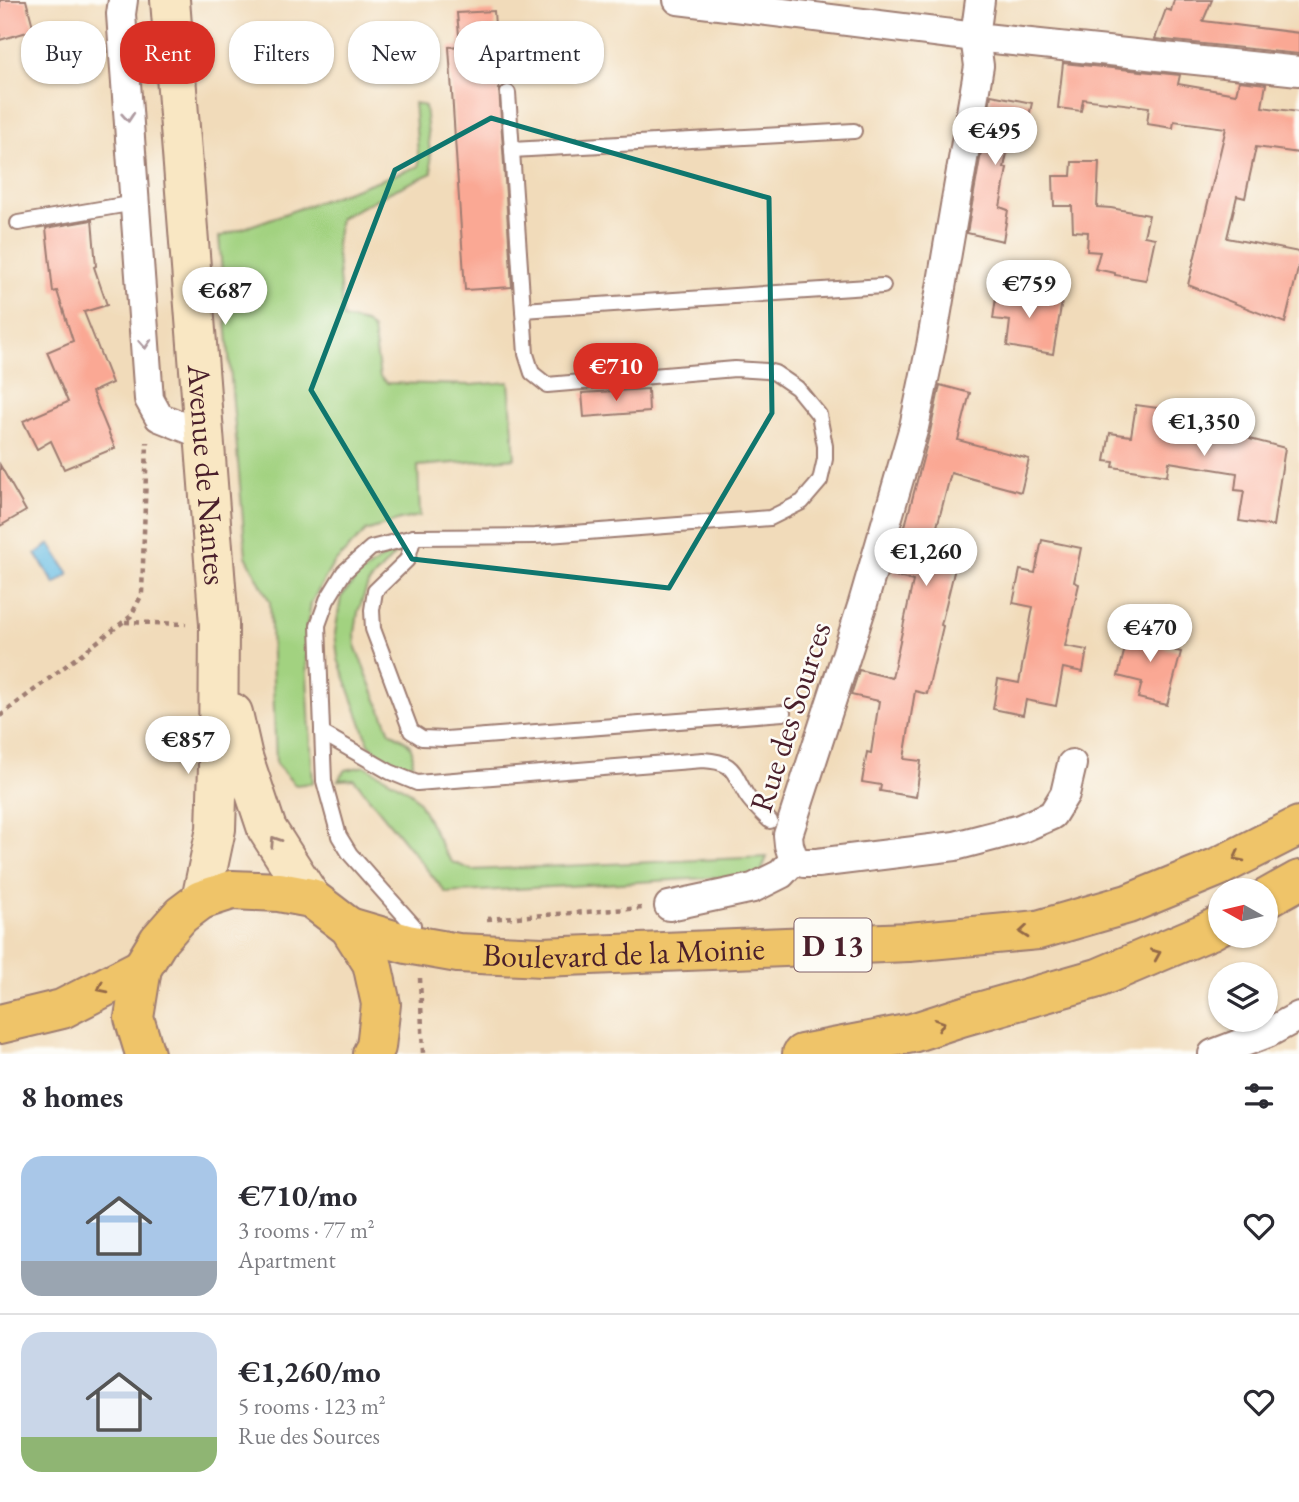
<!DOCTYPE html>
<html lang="en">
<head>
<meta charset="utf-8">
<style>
	body { margin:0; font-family:"EB Garamond",serif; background:#f7f7f7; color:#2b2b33; height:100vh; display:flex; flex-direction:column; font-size:26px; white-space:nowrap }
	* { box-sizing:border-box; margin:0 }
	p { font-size:23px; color:#7c7c81 }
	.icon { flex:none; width:38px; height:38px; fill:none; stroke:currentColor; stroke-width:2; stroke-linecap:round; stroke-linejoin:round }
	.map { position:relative; height:1054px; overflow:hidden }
	.sheet { display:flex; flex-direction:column; background:#fff; flex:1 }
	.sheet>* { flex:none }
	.hud { position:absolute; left:21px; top:21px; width:700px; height:63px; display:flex; gap:14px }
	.needle { width:46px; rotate:278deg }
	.buttons { position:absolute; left:1208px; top:878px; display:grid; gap:14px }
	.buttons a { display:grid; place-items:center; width:70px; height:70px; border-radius:50%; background:#fff; box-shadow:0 2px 5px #0004; font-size:35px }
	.price { position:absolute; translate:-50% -60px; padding:0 16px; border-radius:24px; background:#fff; color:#222; font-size:23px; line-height:46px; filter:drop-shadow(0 2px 4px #0008) }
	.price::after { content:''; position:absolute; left:50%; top:42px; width:21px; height:16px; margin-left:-10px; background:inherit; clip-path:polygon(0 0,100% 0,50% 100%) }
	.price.on { background:#d93025; color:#fff }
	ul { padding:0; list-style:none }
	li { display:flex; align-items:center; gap:21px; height:175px; padding:0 21px }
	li+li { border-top:2px solid #e1e1e2 }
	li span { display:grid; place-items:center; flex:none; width:196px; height:140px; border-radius:21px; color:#555 }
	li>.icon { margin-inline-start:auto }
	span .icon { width:84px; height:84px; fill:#fffc; stroke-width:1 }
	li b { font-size:30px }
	h2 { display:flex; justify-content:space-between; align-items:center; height:84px; padding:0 21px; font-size:30px }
	.chip { padding:0 24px; border-radius:28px; background:#fff; box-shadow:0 2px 5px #0004; font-size:24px; line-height:63px }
	.chip.on { background:#d93025; color:#fff }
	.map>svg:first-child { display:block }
</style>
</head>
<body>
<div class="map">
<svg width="1299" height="1054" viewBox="0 0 1299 1054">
	<rect width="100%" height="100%" fill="#fdfcf7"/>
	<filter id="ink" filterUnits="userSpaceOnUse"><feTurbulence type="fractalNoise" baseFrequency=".0143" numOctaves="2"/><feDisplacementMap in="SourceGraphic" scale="14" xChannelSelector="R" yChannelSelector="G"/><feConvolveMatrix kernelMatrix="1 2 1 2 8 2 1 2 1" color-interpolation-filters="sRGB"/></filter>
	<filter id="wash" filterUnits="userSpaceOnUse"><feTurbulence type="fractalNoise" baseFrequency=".00686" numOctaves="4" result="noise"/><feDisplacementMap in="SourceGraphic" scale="28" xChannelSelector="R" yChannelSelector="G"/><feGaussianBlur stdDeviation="1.57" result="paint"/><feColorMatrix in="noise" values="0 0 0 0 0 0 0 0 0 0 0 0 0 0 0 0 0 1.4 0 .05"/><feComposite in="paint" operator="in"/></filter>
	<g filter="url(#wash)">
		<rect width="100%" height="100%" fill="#f1dbba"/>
		<g fill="#a2d280" stroke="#767856" stroke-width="2">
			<path d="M414,103l11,3 7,67 -42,19 -50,26 -4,26 7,74 22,5 8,7 7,47 7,6 84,2 38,-3 6,76 -97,8 2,50 -20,4 -34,11 -33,33 -22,39 -6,36 8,144 -18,2 -19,-21 -6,-162 -24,-46 -27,-319 200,-71z"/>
			<path d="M404,549l-8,4 -28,31 -10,28 -3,21 1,15 34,84c24,12 24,15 22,41l-30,-17 -13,-12 -31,-85 -3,-26 6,-36 17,-21 35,-25z"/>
			<path d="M365,766l46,26 9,12 23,45 9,13 20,8 295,-13 -7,18 -314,18 -92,-114 -16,1 8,-10z"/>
		</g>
		<path fill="#66bce3" stroke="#586e87" stroke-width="2" d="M50,544l19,30 -14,10 -19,-30z"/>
		<g id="blocks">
			<g fill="#faa894">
				<path d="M0,0h26l8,30 -34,10z"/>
				<path d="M1174,0h38l-9,21 96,12v21l-144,-15 11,-30 5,2z"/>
				<path d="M494,11l18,276 -47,3 -16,-243 11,-1 -3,-33z"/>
				<path d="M1063,63l117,12 -2,9 58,10 3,-13 27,3 -4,23 37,5v41l-43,-6 -11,51 -8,-2 -10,42 72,14v13l-14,58 -97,-38 38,-157 -52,-7 -1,7 -26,-4 2,-17 -66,-8 -2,12 -23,-3z"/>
				<path d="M991,95l41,8 -5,22 -14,-3 -9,46h3l-7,39 8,3 -5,31 -36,-8z"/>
				<path d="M1072,162h27l-2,45 14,1 38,7 -5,21 11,2 -9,42 -31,-5v-2l-20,-4 5,-17 -13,-1 1,-19 -15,-1 -1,-25h-18l-1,-30h18z"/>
				<path d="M92,220l4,46 -2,1 13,38 -23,7 28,71 -20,9 23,56 -51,21 -13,-28 -14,8 -14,-28 45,-19 -21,-50 26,-11 -16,-50 -4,1 -7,-64z"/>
				<path d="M997,290l65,11 -9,53 -46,-8 3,-25 -17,-2z"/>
				<path d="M940,385l30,8 -12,47 71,19 -8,33 -70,-19 -23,88 27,7 -14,57 2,1 -16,68 -12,-3 -11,68 17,2 -5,36 -36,-6 1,-6 -19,-3 5,-30 4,1 8,-52 -28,-6 8,-25 33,8 21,-97 -21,-6 38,-143z"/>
				<path d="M648,389l1,23 -65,5 -2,-24z"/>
				<path d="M1136,405l22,3 -2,15 48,7 1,-4 46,8 -1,5 35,9 -12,78 -34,-5 5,-30 -9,-1 2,-17 -68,-11 -2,14 -54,-9 1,-5 -9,-1 5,-28 21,3z"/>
				<path d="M0,465l26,46 -26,15z"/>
				<path d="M1042,540l39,8 -7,34 5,2 -14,62 22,4 -4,22 -20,-4 -7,38 -30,-6 -3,15 -30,-6 5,-30 21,4 14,-76 -20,-4 7,-33 15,3z"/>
				<path d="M1131,624l35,9 -4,14 19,5 -14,53 -29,-7 4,-16 -24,-6z"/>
			</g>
		</g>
	</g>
	<g filter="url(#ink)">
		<use href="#blocks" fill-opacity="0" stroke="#9e7d72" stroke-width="2"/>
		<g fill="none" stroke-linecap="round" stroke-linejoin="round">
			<g stroke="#9e7d72" stroke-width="18">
				<g id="lane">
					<path d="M512,150l342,-19"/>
					<path d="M18,223l117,-20"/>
					<path d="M523,310l360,-24"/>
					<path d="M414,537l-7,23 -32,31 -3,19 1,19 38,102 11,7 24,1 337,-26"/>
					<path d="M322,733l68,39 27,11 286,-23c33,2 29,12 44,36 6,9 15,17 23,25"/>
					<path d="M408,942l5,-17 -63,-71 -11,-18 -15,-55 -6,-156 9,-25 17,-28 27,-24 43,-11 121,-1 235,-18 32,-16 18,-21 5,-22v-13l-6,-31 -22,-27 -22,-15 -8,-2 -32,-2 -188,16 -15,-12 -6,-19 -18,-261"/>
				</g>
			</g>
			<g stroke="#9e7d72" stroke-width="32">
				<g id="street">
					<path d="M123,0l-2,14 28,385 10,18 45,18"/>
					<path d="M678,0l297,37 324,34"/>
					<path d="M980,0l-5,37 4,29 -48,280 -17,81 -51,176 -75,232 1,10 5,15 10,3h13l138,-17 65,-17 32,-14 13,-21 7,-30"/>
					<path d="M669,906l84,-18 28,-14 13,-14"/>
					<path d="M1213,1054l55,-21 31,-17"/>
				</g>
			</g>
			<g stroke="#9e7d72" stroke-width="42">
				<g id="secondary">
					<path id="s1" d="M170,0l49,624 -1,142 -2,63 -15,71"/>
					<path d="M233,713l10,44 24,72 44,69"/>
				</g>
			</g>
			<g stroke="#9e7d72" stroke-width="42">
				<g id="primary">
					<path d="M1265,899l34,-19"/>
					<path id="s2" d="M349,927l58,17 51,9 84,4 367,-15 129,-12 90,-26 90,-37 81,-41"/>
					<path d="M0,1024l62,-15 80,-41"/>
					<path d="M145,1054l-11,-36 8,-50 17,-28 22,-25 20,-15 31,-10 47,2 32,6 38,29 23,36 9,41 -5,43 -4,7"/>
					<path d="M802,1054l110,-21 49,-16 137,-39 111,-47 11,-6"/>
				</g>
			</g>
			<g stroke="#9e7d72" stroke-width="4.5" stroke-dasharray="5 5" stroke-linecap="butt">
				<path d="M125,622l61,2"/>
				<path d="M0,716l131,-100 11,-22 5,-152"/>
				<path d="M487,919l156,-11"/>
				<path d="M420,978l3,76"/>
			</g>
			<use href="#lane" stroke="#fff" stroke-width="14"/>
			<use href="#street" stroke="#fff" stroke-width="28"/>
			<use href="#secondary" stroke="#f9e7c3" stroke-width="38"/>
			<use href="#primary" stroke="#efc469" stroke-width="38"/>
		</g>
		<defs><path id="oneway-chevron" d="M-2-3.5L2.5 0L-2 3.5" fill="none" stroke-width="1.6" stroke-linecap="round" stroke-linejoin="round" transform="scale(1.75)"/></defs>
		<g stroke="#ae9aa0">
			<use href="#oneway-chevron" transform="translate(128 117) rotate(86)"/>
			<use href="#oneway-chevron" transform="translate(145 344) rotate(86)"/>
		</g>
		<use stroke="#a28377" href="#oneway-chevron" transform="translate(275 841) rotate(-123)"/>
		<g stroke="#946947">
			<use href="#oneway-chevron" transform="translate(1238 857) rotate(153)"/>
			<use href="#oneway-chevron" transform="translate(1024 932) rotate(175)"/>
			<use href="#oneway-chevron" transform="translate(1156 954) rotate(-23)"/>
			<use href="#oneway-chevron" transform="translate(102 988) rotate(153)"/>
			<use href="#oneway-chevron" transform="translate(940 1024) rotate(-19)"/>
		</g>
	</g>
	<path fill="none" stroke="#0f766e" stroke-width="5" stroke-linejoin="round" d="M491,118l278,80 3,215 -103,175 -257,-29 -101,-169 84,-220z"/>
	<g text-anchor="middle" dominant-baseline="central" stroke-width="5" stroke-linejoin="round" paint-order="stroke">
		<rect fill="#fdfcf7" stroke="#806168" stroke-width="2" x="794.5" y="918.5" width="77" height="53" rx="5"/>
		<g font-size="30" font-weight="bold" fill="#4a1f2b">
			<text x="833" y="945">D 13</text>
		</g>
		<g font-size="32" fill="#4a1f2b" stroke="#fdfcf7">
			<text stroke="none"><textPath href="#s1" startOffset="476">Avenue de Nantes</textPath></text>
			<text transform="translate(790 717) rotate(-72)">Rue des Sources</text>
			<text stroke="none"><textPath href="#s2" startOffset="278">Boulevard de la Moinie</textPath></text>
		</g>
	</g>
</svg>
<div class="buttons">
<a><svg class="needle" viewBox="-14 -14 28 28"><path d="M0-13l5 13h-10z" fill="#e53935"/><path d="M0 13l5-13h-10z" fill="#7c7c81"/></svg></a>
<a><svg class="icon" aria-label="layers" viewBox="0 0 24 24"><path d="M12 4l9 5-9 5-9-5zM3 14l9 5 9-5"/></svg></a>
</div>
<b class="price" style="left:995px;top:167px">€495</b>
<b class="price" style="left:1029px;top:320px">€759</b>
<b class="price" style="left:225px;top:327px">€687</b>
<b class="price on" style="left:616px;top:403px">€710</b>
<b class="price" style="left:1204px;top:458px">€1,350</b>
<b class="price" style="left:926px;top:588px">€1,260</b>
<b class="price" style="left:1150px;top:664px">€470</b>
<b class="price" style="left:188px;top:776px">€857</b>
<div class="hud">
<a class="chip">Buy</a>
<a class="chip on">Rent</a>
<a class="chip">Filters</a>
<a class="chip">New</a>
<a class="chip">Apartment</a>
</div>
</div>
<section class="sheet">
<h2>8 homes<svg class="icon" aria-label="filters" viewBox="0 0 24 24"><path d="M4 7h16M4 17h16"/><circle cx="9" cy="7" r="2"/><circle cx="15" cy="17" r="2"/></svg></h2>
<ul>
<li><span style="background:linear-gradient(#a9c7e8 75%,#9aa5b1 0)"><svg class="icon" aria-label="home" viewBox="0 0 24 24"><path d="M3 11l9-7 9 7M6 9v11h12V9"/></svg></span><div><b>€710/mo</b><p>3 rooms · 77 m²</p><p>Apartment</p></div><svg class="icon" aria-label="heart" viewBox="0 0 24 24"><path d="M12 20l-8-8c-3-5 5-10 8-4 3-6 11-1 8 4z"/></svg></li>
<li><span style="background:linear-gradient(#c9d6e8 75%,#8fb573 0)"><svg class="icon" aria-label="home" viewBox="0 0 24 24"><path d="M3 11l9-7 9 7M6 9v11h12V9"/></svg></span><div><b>€1,260/mo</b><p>5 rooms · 123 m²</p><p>Rue des Sources</p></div><svg class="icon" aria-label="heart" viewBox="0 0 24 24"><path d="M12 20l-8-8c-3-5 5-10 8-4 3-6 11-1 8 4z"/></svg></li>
</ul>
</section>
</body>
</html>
